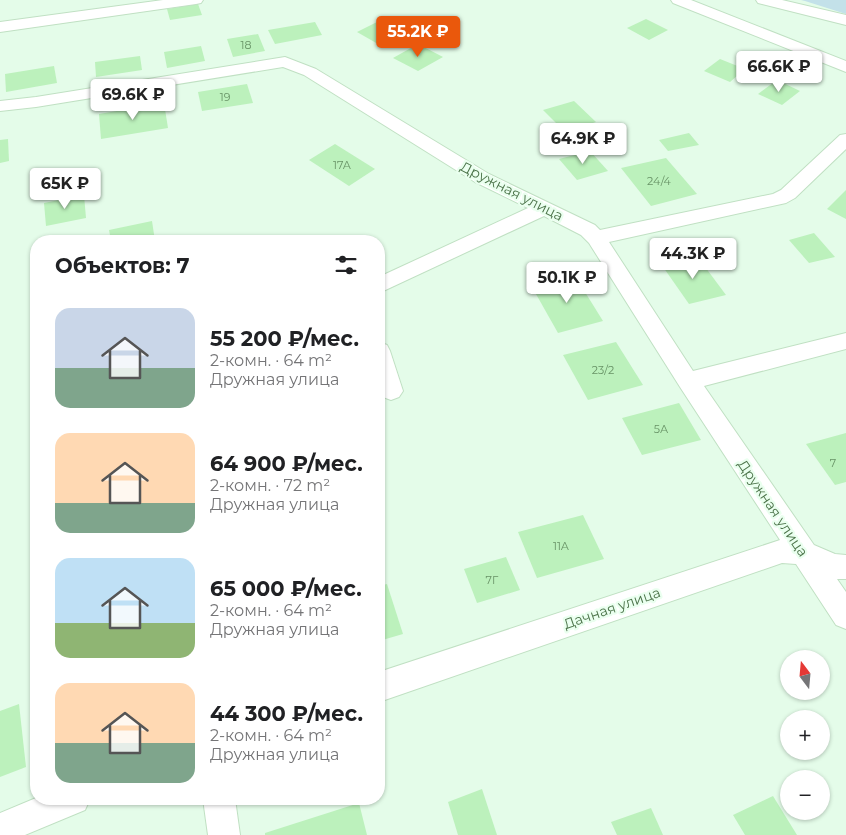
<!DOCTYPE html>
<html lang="ru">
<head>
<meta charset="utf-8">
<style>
	body { margin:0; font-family:Montserrat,sans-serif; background:#f2f2f2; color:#202124; height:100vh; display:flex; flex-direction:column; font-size:19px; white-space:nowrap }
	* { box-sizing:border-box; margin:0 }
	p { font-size:16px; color:#757577 }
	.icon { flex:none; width:28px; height:28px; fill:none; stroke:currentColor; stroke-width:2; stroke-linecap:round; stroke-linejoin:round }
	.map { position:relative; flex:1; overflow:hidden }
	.side { position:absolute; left:30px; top:235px; width:355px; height:570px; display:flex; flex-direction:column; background:#fff; border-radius:20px; box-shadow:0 1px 4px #0004 }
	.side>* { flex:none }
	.needle { width:32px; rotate:344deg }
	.fabs { position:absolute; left:780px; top:650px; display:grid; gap:10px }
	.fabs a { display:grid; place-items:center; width:50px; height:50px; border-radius:50%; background:#fff; box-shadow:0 1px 4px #0004; font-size:25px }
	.price { position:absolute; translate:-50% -42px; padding:0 11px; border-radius:5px; background:#fff; color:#222; font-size:16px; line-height:32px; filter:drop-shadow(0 1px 2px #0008) }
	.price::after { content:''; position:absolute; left:50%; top:30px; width:15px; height:11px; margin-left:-8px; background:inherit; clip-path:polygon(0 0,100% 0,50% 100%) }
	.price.selected { background:#ea580c; color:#fff }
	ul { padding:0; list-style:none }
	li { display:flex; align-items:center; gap:15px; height:125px; padding:0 25px }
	li span { display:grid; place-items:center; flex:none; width:140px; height:100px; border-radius:15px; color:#555 }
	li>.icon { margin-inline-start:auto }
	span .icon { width:60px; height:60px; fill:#fffc; stroke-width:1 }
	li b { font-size:21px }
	h2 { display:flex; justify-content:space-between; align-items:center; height:60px; padding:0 25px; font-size:21px }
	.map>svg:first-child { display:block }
</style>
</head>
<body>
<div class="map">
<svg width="846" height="835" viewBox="0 0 846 835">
	<rect width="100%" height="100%" fill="#e4fce9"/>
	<path fill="#c3e1e9" d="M801,0h45v14l-41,-13z"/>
	<g fill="#bcf1bc">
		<path d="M198,4l4,11 -32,5 -3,-11z"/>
		<path d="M646,19l22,11 -19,10 -22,-12z"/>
		<path d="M315,22l7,13 -47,9 -7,-14z"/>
		<path d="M377,22l21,13 -20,9 -21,-12z"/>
		<path d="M258,34l7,17 -32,6 -6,-18z"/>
		<path d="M418,44l25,13 -25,14 -25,-13z"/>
		<path d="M201,46l4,15 -38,7 -3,-16z"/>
		<path d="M140,56l2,14 -46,7 -1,-15z"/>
		<path d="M720,59l25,10 -15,13 -26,-11z"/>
		<path d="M54,66l3,17 -51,9 -1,-18z"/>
		<path d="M777,80l23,11 -18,14 -24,-11z"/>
		<path d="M247,84l6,19 -51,8 -4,-19z"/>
		<path d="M574,101l22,21 -31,10 -22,-22z"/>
		<path d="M164,103l4,25 -67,11 -2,-25z"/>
		<path d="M689,133l10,12 -31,6 -9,-11z"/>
		<path d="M8,139l1,22 -9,2v-23z"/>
		<path d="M335,144l40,25 -26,17 -40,-26z"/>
		<path d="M590,151l18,20 -31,9 -18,-21z"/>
		<path d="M666,158l31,36 -46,12 -30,-38z"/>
		<path d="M846,190v29l-19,-10z"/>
		<path d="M84,195l2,23 -40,8 -2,-23z"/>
		<path d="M152,221l3,20h-44l-2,-11z"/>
		<path d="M814,233l21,24 -26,6 -20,-23z"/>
		<path d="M697,256l29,39 -37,9 -28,-40z"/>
		<path d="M575,276l28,45 -45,12 -26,-46z"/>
		<path d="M616,342l27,43 -55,15 -25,-45z"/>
		<path d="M679,403l22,37 -59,15 -20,-37z"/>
		<path d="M846,433v49l-11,3 -29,-41z"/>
		<path d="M583,515l21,44 -67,19 -19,-46z"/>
		<path d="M506,557l14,33 -43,13 -13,-34z"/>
		<path d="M387,584l16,50 -24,7v-55z"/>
		<path d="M19,704l7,63 -26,10v-66z"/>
		<path d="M482,789l15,46h-39l-10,-33z"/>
		<path d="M773,796l24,39h-52l-12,-20z"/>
		<path d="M359,803l8,32h-102v-2z"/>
		<path d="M651,808l12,27h-46l-6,-13z"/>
	</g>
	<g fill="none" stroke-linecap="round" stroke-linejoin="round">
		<g stroke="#c0e0c3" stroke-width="2">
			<g id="minor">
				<path d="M163,0h40l-2,3 -5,1 -196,28v-10z"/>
				<path d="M671,0h20l155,61v11l-173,-69z"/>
				<path d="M756,0h26l64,15v10l-88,-22z"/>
				<path d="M285,57l31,12 173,105 106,51 5,5 173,-36 8,-4 59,-55 6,-1v15l-51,49 -9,5 -177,39 84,129 153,-38v16l-142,37 110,159 21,9 11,1v24h-9l9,13v37l-10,-4 -40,-61 -14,-1 -403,139v-30l401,-132 -100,-153 -91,-144 -8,-8 -37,-19 -165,77v-16l149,-69 -53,-26 -171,-107 -21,-8 -247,40 -36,4v-10l36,-4z"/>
				<path d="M379,342l8,3 3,6 13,40 -4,6 -8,3 -8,-3 -4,-8z"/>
				<path d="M36,798v1h54l-5,11 -60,25h-25v-22z"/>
				<path d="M203,799h32l5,36h-32z"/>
			</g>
		</g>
		<use href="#minor" fill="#fff" fill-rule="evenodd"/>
	</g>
	<g text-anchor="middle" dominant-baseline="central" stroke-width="4.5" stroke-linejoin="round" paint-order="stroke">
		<g font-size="11" fill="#689366">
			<text x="246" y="45">18</text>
			<text x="225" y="97">19</text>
			<text x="342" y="165">17А</text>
			<text x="659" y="181">24/4</text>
			<text x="603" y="370">23/2</text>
			<text x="661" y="429">5А</text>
			<text x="833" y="463">7</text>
			<text x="561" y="546">11А</text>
			<text x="492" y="580">7Г</text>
		</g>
		<g font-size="14" fill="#4c744a" stroke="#eaffef">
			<text transform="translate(512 191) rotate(27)">Дружная улица</text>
			<text transform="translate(773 508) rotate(56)">Дружная улица</text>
			<text transform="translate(612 608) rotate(-19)">Дачная улица</text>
		</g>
	</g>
</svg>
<div class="fabs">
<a><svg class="needle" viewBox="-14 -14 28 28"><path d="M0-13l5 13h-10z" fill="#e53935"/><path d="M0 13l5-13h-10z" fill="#757577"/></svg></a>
<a>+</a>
<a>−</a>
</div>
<b class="price selected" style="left:418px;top:58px">55.2K ₽</b>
<b class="price" style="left:779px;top:93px">66.6K ₽</b>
<b class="price" style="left:133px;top:121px">69.6K ₽</b>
<b class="price" style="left:583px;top:165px">64.9K ₽</b>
<b class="price" style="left:65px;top:210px">65K ₽</b>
<b class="price" style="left:693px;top:280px">44.3K ₽</b>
<b class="price" style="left:567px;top:304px">50.1K ₽</b>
<section class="side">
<h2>Объектов: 7<svg class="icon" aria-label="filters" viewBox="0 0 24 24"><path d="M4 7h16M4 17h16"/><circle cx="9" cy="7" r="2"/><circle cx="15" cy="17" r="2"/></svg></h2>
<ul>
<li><span style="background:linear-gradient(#c9d6e8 60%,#7fa58c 0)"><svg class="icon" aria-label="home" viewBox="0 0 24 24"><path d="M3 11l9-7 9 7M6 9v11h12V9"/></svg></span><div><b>55 200 ₽/мес.</b><p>2-комн. · 64 m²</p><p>Дружная улица</p></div></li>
<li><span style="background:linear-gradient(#ffd9b3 70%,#7fa58c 0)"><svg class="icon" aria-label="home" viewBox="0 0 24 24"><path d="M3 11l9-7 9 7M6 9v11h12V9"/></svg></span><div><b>64 900 ₽/мес.</b><p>2-комн. · 72 m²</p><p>Дружная улица</p></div></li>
<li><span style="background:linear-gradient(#bfe0f5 65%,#8fb573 0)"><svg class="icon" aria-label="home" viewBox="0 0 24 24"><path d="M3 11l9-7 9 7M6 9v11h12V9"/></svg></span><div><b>65 000 ₽/мес.</b><p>2-комн. · 64 m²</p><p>Дружная улица</p></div></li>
<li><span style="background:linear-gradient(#ffd9b3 60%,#7fa58c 0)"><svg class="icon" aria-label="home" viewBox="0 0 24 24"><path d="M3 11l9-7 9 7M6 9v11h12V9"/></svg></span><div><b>44 300 ₽/мес.</b><p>2-комн. · 64 m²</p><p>Дружная улица</p></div></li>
</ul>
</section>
</div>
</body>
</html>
